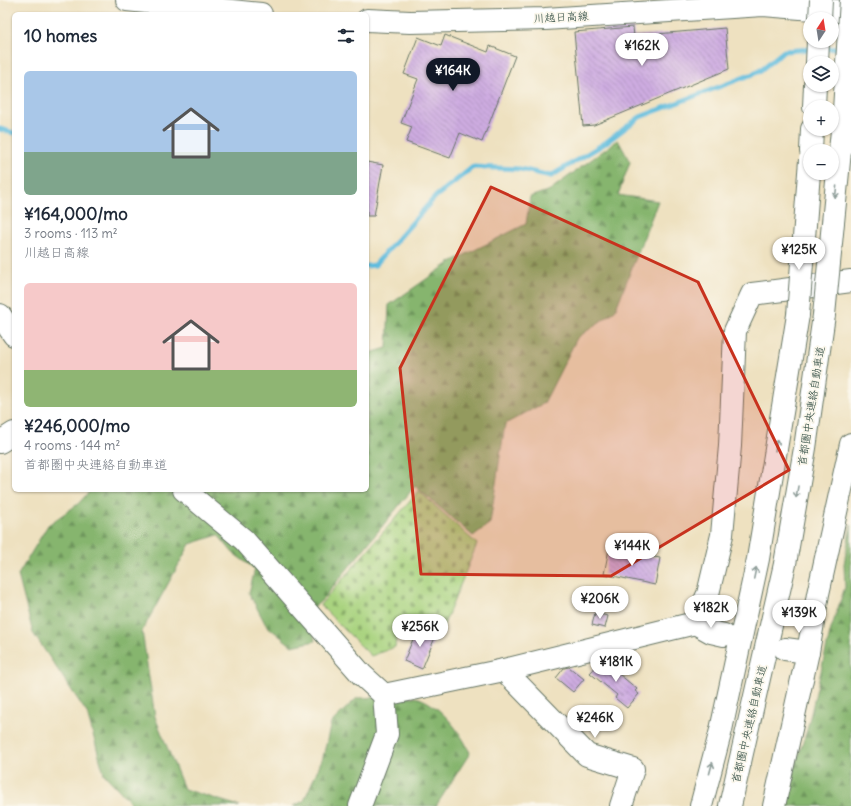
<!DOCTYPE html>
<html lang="en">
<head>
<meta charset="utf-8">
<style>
	body { margin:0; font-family:Delius,"Klee One",sans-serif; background:#f6f6f7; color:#1f2937; height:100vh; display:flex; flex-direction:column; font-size:15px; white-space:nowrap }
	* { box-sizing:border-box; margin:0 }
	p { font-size:13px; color:#747a83 }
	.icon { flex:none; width:22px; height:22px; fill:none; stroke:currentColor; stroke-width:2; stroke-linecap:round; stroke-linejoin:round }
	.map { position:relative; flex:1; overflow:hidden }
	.side { position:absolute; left:12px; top:12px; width:357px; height:480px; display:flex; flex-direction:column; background:#fff; border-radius:6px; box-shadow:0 1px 3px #0004 }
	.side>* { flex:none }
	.needle { width:26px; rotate:12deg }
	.fabs { position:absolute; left:803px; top:12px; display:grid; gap:8px }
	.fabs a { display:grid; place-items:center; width:36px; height:36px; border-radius:50%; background:#fff; box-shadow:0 1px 3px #0004; font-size:20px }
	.price { position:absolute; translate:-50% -34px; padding:0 9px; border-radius:14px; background:#fff; color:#222; font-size:13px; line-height:26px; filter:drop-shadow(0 1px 2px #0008) }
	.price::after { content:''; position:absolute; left:50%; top:24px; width:12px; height:9px; margin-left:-6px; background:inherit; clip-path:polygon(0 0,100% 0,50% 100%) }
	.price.current { background:#111827; color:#fff }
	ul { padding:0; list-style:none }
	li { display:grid; align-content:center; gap:8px; height:212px; padding:0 12px }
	li span { display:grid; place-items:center; height:124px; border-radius:6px; color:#555 }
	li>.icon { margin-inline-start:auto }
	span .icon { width:72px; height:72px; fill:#fffc; stroke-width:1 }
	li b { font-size:17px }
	h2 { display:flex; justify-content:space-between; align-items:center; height:48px; padding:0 12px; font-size:17px }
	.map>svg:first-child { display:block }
</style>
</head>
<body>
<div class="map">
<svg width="851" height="806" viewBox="0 0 851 806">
	<defs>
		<pattern id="forest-firs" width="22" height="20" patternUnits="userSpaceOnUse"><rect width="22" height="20" fill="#86b56e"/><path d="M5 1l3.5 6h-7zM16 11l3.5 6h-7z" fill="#6d945b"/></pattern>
		<pattern id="cemetery-stones" width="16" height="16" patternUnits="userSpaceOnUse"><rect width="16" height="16" fill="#a9d37f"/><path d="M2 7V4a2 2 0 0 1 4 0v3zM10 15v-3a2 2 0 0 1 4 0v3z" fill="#89ac69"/></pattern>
		<pattern id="building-back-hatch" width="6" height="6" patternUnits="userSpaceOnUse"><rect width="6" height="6" fill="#ceace1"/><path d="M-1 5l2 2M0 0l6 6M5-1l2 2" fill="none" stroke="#a78db7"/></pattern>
	</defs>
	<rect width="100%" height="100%" fill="#fbf7ec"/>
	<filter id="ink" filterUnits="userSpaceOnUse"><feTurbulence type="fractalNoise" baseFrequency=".025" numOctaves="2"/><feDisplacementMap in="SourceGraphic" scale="8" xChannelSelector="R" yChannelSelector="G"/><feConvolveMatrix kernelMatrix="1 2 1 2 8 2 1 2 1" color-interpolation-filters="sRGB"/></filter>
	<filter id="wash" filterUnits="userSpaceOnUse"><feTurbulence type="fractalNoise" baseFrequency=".012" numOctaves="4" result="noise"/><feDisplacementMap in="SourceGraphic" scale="16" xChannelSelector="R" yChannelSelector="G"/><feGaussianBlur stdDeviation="0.9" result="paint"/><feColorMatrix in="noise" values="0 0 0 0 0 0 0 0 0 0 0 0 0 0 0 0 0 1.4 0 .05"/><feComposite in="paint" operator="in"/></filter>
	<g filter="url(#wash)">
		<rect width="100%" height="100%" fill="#eee1c0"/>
		<g fill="url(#forest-firs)" stroke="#527951">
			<path d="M618,140l12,22 -12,33 40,6 -43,110 -38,27 -33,65 -39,21 -15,99 -17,13 -58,-50 -92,113 -14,13 6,29 -23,5 -26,-21 -17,-32 6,-24 -22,-16 -15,-18 -28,9 -48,87 13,86 29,72 55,17h-105l-30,-32 -17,-61 -54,-80 -15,-58 30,-50 30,-21 13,-14h276v-136l20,-6 2,-43 62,-43 75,-38 4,-27 20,-7z"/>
			<path d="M851,525v281h-64l7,-36 13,-40 24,-101 14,-42 -1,-23z"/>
			<path d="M357,698c11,0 54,-3 62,0 22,8 42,34 51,55l-34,53h-143l11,-5 19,-44 8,-34z"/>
		</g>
		<path fill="url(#cemetery-stones)" stroke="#64885a" d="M419,491l58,53 -36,88 -23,-9 -20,2 -3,22 -24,9 -51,-51z"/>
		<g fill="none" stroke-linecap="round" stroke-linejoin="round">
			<g stroke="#5fbcdd" stroke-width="5">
				<path d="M823,49l20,-1"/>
				<path d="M0,129l14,4"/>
				<path d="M367,266l8,-1 60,-68 38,-30 47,2 31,7 54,-33 35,-26 118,-45 26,-21 29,-2"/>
			</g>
		</g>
		<g id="blocks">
			<g fill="url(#building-back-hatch)">
				<path d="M633,27l1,9 91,-8 4,41 -135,56 -11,1 -9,-94z"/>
				<path d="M445,35l43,17 2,-6 25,10 -33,86 -22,-9 -10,25 -44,-16 6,-15 -11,-4 17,-44 -14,-5 14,-37 23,9z"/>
				<path d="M367,162l16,3 -9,51h-7z"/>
				<path d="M609,549l51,9 -5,27 -51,-11z"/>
				<path d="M595,613l13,3 -3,12 -13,-3z"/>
				<path d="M418,627l18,8 -14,34 -18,-8z"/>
				<path d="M602,660l5,5 3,-3 11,10 -2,2 18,15 -2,2 4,3 -12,14 -12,-10 2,-3 -27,-22z"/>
				<path d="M569,667l15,12 -11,13 -17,-14 8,-10z"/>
			</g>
		</g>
	</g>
	<g filter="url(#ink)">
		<use href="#blocks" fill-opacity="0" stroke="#677665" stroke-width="1"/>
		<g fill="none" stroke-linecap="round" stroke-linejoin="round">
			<path stroke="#c5c0a4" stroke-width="22" stroke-dasharray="22 11" stroke-linecap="butt" d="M724,635l61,14"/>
			<g stroke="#677665" stroke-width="24">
				<g id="minor">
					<path d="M0,315l14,20"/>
					<path d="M0,442l14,-9"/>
					<path d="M184,490l60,50 118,135 22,20 3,39 -27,72"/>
					<path d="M695,623l16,9 13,3"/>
					<path d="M785,649l23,3"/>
					<path d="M504,670l83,85 46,14 -12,37"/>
					<path d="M384,695l120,-25 191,-47 13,-29 14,-59 8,-89 5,-115 17,-37 99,-13"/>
					<path d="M774,806l34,-154 10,-58 33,-150"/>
				</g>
			</g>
			<g stroke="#677665" stroke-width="24">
				<g id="major">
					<path d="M127,0l134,14"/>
					<path d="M367,20l43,2 135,-3 218,-14 88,7"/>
				</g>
			</g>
			<g stroke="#677665" stroke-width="24">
				<g id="highway">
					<path d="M817,63l1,-22"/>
					<path d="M814,107l1,-22"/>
					<path d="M811,151l1,-22"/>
					<path d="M701,806l20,-76 37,-171 40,-244"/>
					<path d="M730,806l55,-242 20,-116 19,-133"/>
				</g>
			</g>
			<use href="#minor" stroke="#fff" stroke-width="22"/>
			<use href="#major" stroke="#fff" stroke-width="22"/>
			<use href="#highway" stroke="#fff" stroke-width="22"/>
			<g stroke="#677665" stroke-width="24" stroke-linecap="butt">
				<g id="highway-bridge">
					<path d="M820,19l1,-19"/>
					<path d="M798,315l12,-155"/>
					<path d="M824,315l20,-205 7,-110"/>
				</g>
			</g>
			<use href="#highway-bridge" stroke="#fff" stroke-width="22"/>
		</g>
		<defs><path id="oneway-shaft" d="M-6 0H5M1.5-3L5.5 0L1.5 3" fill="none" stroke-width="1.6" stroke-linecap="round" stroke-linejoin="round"/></defs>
		<g stroke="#8f9e9a">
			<use href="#oneway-shaft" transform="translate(836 192) rotate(96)"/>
			<use href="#oneway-shaft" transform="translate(776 445) rotate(-81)"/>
			<use href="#oneway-shaft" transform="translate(797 492) rotate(100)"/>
			<use href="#oneway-shaft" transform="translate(755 573) rotate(-78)"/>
			<use href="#oneway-shaft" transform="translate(711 768) rotate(-75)"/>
		</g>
	</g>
	<path fill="#c8321e" fill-opacity="0.2" stroke="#c8321e" stroke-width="3" stroke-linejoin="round" d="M491,187l207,95 91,188 -178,106 -190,-2 -21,-206z"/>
	<g text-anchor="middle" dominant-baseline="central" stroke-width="3.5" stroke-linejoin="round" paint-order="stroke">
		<g font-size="11" fill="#1f3d34" stroke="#fbf7ec">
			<text transform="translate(561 17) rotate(-3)">川越日高線</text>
			<text transform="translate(811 406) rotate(-81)">首都圏中央連絡自動車道</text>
			<text transform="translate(749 724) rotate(-77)">首都圏中央連絡自動車道</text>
		</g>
	</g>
</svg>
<div class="fabs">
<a><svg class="needle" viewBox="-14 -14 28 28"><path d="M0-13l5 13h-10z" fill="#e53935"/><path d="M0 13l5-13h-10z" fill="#747a83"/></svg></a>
<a><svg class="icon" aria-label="layers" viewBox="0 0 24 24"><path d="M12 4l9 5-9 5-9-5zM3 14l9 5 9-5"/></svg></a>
<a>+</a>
<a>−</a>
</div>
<b class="price" style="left:642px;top:67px">¥162K</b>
<b class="price current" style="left:453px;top:92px">¥164K</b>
<b class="price" style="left:799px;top:271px">¥125K</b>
<b class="price" style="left:632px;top:567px">¥144K</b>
<b class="price" style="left:600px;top:620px">¥206K</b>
<b class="price" style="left:711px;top:629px">¥182K</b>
<b class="price" style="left:799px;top:634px">¥139K</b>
<b class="price" style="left:420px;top:648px">¥256K</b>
<b class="price" style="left:616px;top:683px">¥181K</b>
<b class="price" style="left:595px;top:739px">¥246K</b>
<section class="side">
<h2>10 homes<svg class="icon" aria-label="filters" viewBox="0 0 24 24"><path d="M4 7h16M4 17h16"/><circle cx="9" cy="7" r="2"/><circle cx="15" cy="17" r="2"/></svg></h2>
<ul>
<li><span style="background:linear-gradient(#a9c7e8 65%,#7fa58c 0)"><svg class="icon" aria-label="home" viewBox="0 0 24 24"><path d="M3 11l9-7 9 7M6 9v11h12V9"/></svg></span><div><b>¥164,000/mo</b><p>3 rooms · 113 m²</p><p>川越日高線</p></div></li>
<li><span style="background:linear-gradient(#f6c9c9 70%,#8fb573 0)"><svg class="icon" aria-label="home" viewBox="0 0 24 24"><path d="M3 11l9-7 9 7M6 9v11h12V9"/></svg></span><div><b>¥246,000/mo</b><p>4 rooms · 144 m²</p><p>首都圏中央連絡自動車道</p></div></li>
</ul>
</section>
</div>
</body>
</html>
